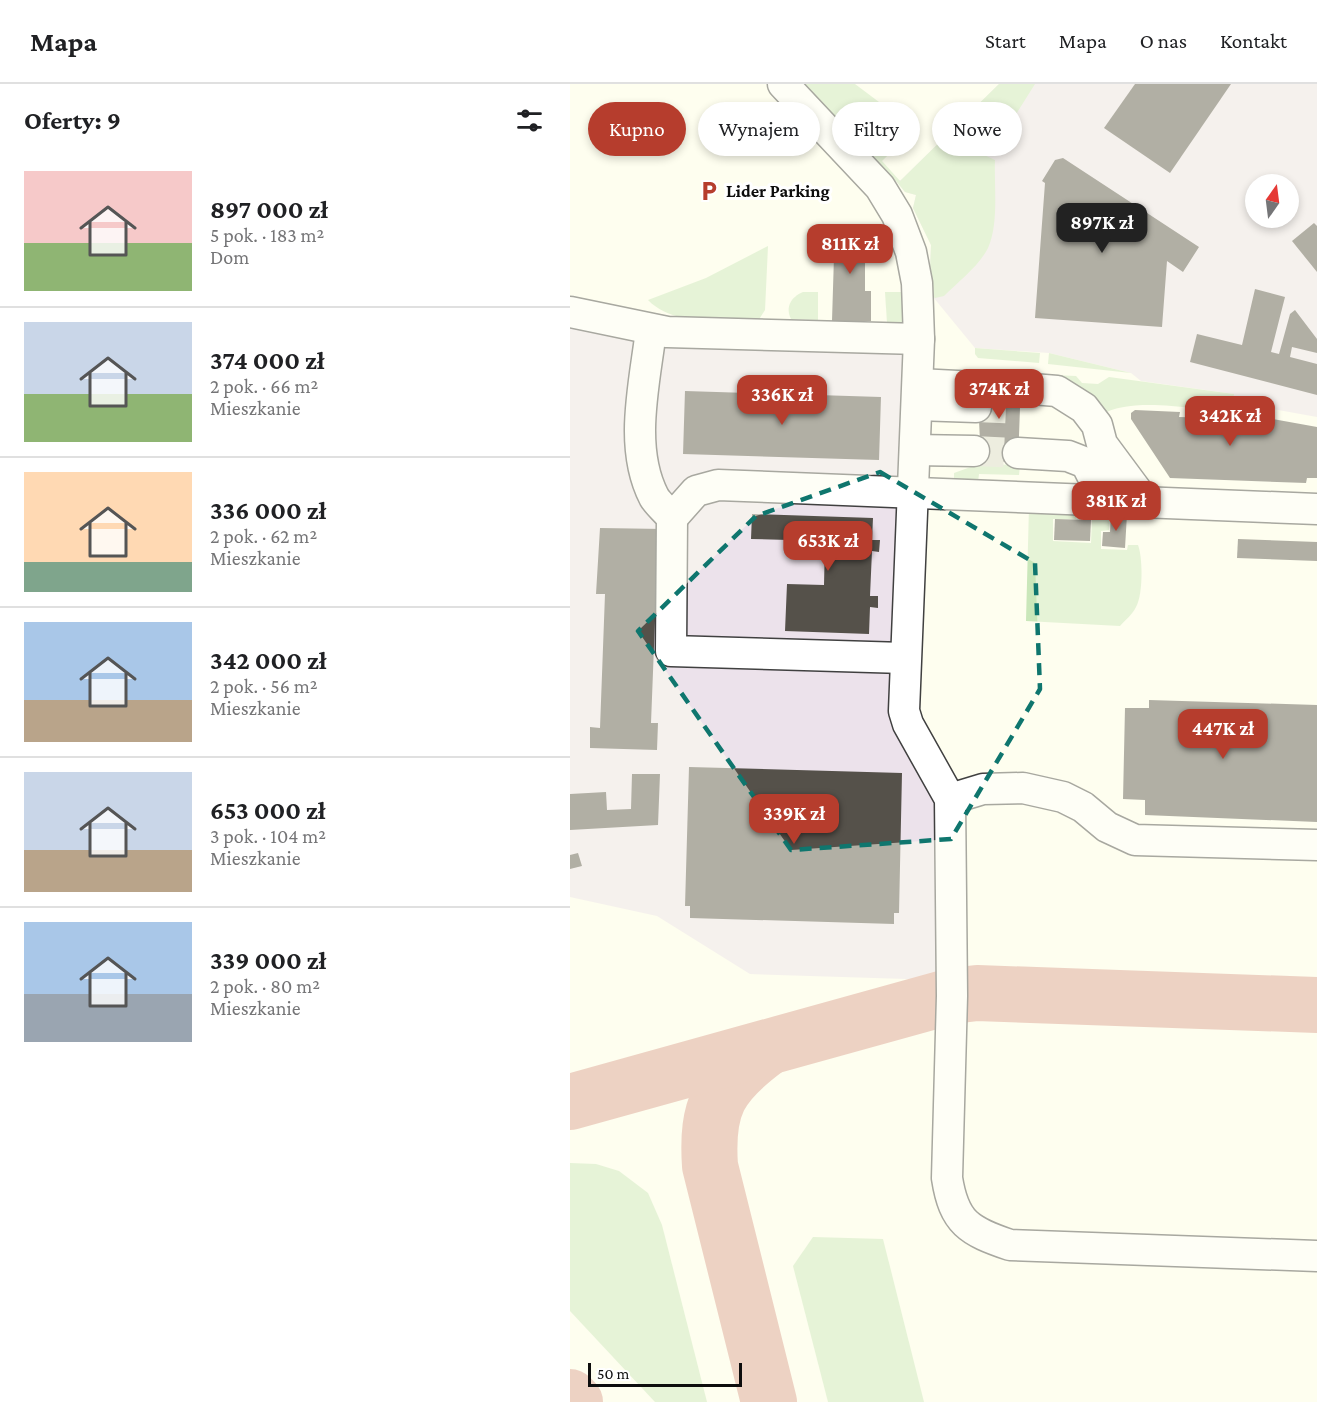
<!DOCTYPE html>
<html lang="pl">
<head>
<meta charset="utf-8">
<style>
	body { margin:0; font-family:"Crimson Pro",serif; background:#f6f6f6; color:#202124; height:100vh; display:flex; flex-direction:column; font-size:22px; white-space:nowrap }
	* { box-sizing:border-box; margin:0 }
	p { font-size:20px; color:#757577 }
	.icon { flex:none; width:33px; height:33px; fill:none; stroke:currentColor; stroke-width:2; stroke-linecap:round; stroke-linejoin:round }
	.map { position:relative; flex:1; overflow:hidden }
	.panel { display:flex; flex-direction:column; background:#fff; width:570px }
	.panel>* { flex:none }
	.guide { position:absolute; left:18px; top:18px; width:570px; height:54px; display:flex; gap:12px }
	.needle { width:39px; rotate:14deg }
	.tools { position:absolute; left:675px; top:90px; display:grid; gap:12px }
	.tools a { display:grid; place-items:center; width:54px; height:54px; border-radius:50%; background:#fff; box-shadow:0 3px 9px #0003; font-size:30px }
	.scale { position:absolute; left:18px; bottom:15px; width:154px; box-sizing:border-box; padding-left:6px; border:3px solid #0d0d0d; border-top:0; font-size:16px; line-height:21px; white-space:nowrap; color:#0d0d0d; -webkit-text-stroke:4px #fff; paint-order:stroke }
	.price { position:absolute; translate:-50% -51px; padding:0 14px; border-radius:12px; background:#b63d2d; color:#fff; font-size:20px; line-height:39px; filter:drop-shadow(0 2px 3px #0008) }
	.price::after { content:''; position:absolute; left:50%; top:36px; width:18px; height:14px; margin-left:-9px; background:inherit; clip-path:polygon(0 0,100% 0,50% 100%) }
	.price.current { background:#222; color:#fff }
	ul { padding:0; list-style:none }
	li { display:flex; align-items:center; gap:18px; height:150px; padding:0 24px }
	li+li { border-top:2px solid #e0e0e0 }
	li span { display:grid; place-items:center; flex:none; width:168px; height:120px; border-radius:0px; color:#555 }
	li>.icon { margin-inline-start:auto }
	span .icon { width:72px; height:72px; fill:#fffc; stroke-width:1 }
	li b { font-size:26px }
	h2 { display:flex; justify-content:space-between; align-items:center; height:72px; padding:0 24px; font-size:26px }
	.chip { padding:0 21px; border-radius:27px; background:#fff; box-shadow:0 3px 9px #0003; font-size:21px; line-height:54px }
	.chip.current { background:#b63d2d; color:#fff }
	header { display:flex; align-items:center; gap:36px; box-sizing:border-box; height:84px; padding:0 30px; background:#fff; border-bottom:2px solid #e0e0e0 }
	header strong { font-size:28px }
	nav { display:flex; gap:33px; margin-inline-start:auto; font-size:21px }
	main { display:flex; flex:1; min-height:0 }
	.map>svg:first-child { display:block }
</style>
</head>
<body>
<header>
<strong>Mapa</strong>
<nav><a>Start</a><a>Mapa</a><a>O nas</a><a>Kontakt</a></nav>
</header>
<main>
<section class="panel">
<h2>Oferty: 9<svg class="icon" aria-label="filters" viewBox="0 0 24 24"><path d="M4 7h16M4 17h16"/><circle cx="9" cy="7" r="2"/><circle cx="15" cy="17" r="2"/></svg></h2>
<ul>
<li><span style="background:linear-gradient(#f6c9c9 60%,#8fb573 0)"><svg class="icon" aria-label="home" viewBox="0 0 24 24"><path d="M3 11l9-7 9 7M6 9v11h12V9"/></svg></span><div><b>897 000 zł</b><p>5 pok. · 183 m²</p><p>Dom</p></div></li>
<li><span style="background:linear-gradient(#c9d6e8 60%,#8fb573 0)"><svg class="icon" aria-label="home" viewBox="0 0 24 24"><path d="M3 11l9-7 9 7M6 9v11h12V9"/></svg></span><div><b>374 000 zł</b><p>2 pok. · 66 m²</p><p>Mieszkanie</p></div></li>
<li><span style="background:linear-gradient(#ffd9b3 75%,#7fa58c 0)"><svg class="icon" aria-label="home" viewBox="0 0 24 24"><path d="M3 11l9-7 9 7M6 9v11h12V9"/></svg></span><div><b>336 000 zł</b><p>2 pok. · 62 m²</p><p>Mieszkanie</p></div></li>
<li><span style="background:linear-gradient(#a9c7e8 65%,#b9a48a 0)"><svg class="icon" aria-label="home" viewBox="0 0 24 24"><path d="M3 11l9-7 9 7M6 9v11h12V9"/></svg></span><div><b>342 000 zł</b><p>2 pok. · 56 m²</p><p>Mieszkanie</p></div></li>
<li><span style="background:linear-gradient(#c9d6e8 65%,#b9a48a 0)"><svg class="icon" aria-label="home" viewBox="0 0 24 24"><path d="M3 11l9-7 9 7M6 9v11h12V9"/></svg></span><div><b>653 000 zł</b><p>3 pok. · 104 m²</p><p>Mieszkanie</p></div></li>
<li><span style="background:linear-gradient(#a9c7e8 60%,#9aa5b1 0)"><svg class="icon" aria-label="home" viewBox="0 0 24 24"><path d="M3 11l9-7 9 7M6 9v11h12V9"/></svg></span><div><b>339 000 zł</b><p>2 pok. · 80 m²</p><p>Mieszkanie</p></div></li>
</ul>
</section>
<div class="map">
<svg width="747" height="1318" viewBox="0 0 747 1318">
	<rect width="100%" height="100%" fill="#fefeef"/>
	<g fill="#ece2eb" fill-rule="evenodd">
		<path d="M429,0h318v333l-84,-15 1,-8 -93,-13 -10,-8 -82,-20 -74,-5 -46,-56 2,-47 -18,-37 3,-13 -11,-3 -9,-11 -6,-1h11zM686,100h32v34h-32z"/>
		<path d="M0,232l344,29 -15,369 45,84 -5,182 -189,-6 -93,-58 -87,-19z"/>
	</g>
	<g fill="#cae7ba">
		<path d="M229,0h56l60,45 -33,32 18,20 99,-97h36l-37,59 -20,-11 -11,15 28,13c-1,27 4,63 -7,88 -9,18 -30,34 -44,48l-9,2 -6,-6 2,-47 -18,-37 3,-13 -11,-3 -9,-11 -6,-1z"/>
		<path d="M198,162l-3,64 -7,11c-36,-2 -84,6 -110,-21l58,-22z"/>
		<path d="M233,208h15v28l-27,-1c-6,-12 0,-22 12,-27z"/>
		<path d="M315,208h21l-1,28 -2,4 -16,-1z"/>
		<path d="M405,264l65,5 -1,10 -61,-5 -3,-4z"/>
		<path d="M479,269l82,20 -83,-9z"/>
		<path d="M460,290l46,2 6,7 16,1 11,-7 125,17 -2,19c-35,-4 -102,-17 -131,2z"/>
		<path d="M409,380l41,1 -1,10 -40,-1 -1,8 -24,-1v-8z"/>
		<path d="M459,423l47,1v11h-23v22l38,2 1,-23 -9,-1v-10l27,1 -1,20 -8,1v18l26,1 1,-5h10c5,13 5,50 -2,62 -3,7 -11,13 -16,19l-94,-5z"/>
		<path d="M0,1079l26,1 23,7 29,22 14,32 45,177h-52l-85,-91z"/>
		<path d="M243,1153l70,2 41,163h-96l-35,-136z"/>
	</g>
	<g fill="none" stroke-linecap="round" stroke-linejoin="round">
		<g stroke="#da9e8e" stroke-width="56">
			<path d="M196,965c-47,35 -60,57 -56,117l59,236"/>
			<path d="M0,1018l382,-106 25,-3 340,12"/>
			<path d="M0,1313l5,5"/>
		</g>
	</g>
	<g fill="#55514a">
		<path d="M565,0h96l-61,89 -66,-45z"/>
		<path d="M493,74l136,89 -16,25 -16,-11 -5,66 -127,-9 10,-135 -3,-2 13,-21z"/>
		<path d="M744,139l3,3v46l-25,-31z"/>
		<path d="M265,140h30v67h6v30h-39z"/>
		<path d="M685,205l30,8 -14,55 8,2 11,-40 5,-4 22,29v14l-25,-6 -2,10 27,7v31l-127,-33 7,-28 45,11z"/>
		<path d="M407,295l44,2 -3,81 -45,-1 7,-20z"/>
		<path d="M115,307l196,6 -2,63 -196,-6z"/>
		<path d="M565,326l45,2 -1,5 36,1v3l19,1 1,-8 21,2 61,11v51h-10l-1,5 -136,-5 -39,-59v-6z"/>
		<path d="M541,429l16,1 -2,34 -23,-2 1,-14h7z"/>
		<path d="M182,430l121,4 -1,22h8l-1,12 -7,-1 -2,45h8v12l-8,-1 -1,27 -84,-3 2,-47 37,1 1,-44 -74,-2z"/>
		<path d="M485,435l36,1 -1,21 -36,-1z"/>
		<path d="M30,444l64,1 -2,67 -6,-1 -5,128h7l-1,27 -67,-2v-21l10,1 5,-134h-9z"/>
		<path d="M668,455l79,3v19l-80,-3z"/>
		<path d="M579,616l168,5v117l-172,-7v-15l-22,-1 2,-91h24z"/>
		<path d="M119,683l213,6 -3,140h-5v11l-204,-6v-12h-5z"/>
		<path d="M62,690h28l-2,51 -88,5v-36l36,-2 1,18 24,-1z"/>
		<path d="M8,769l4,13 -12,3v-14z"/>
	</g>
	<g fill="none" stroke-linecap="round" stroke-linejoin="round">
		<g stroke="#dadacd" stroke-width="30" stroke-dasharray="30 15" stroke-linecap="butt">
			<path d="M406,323l44,2"/>
			<path d="M404,367l44,2"/>
		</g>
		<g stroke="#404040" stroke-width="33">
			<g id="minor">
				<path d="M213,0l97,103 17,28 14,37 6,31 2,56 -15,372 4,13 42,75 2,197 -5,182c7,45 22,53 63,67l307,11"/>
				<path d="M0,228l97,20 252,7"/>
				<path d="M81,246c-6,52 -23,117 3,167 4,7 13,14 18,21l-1,133 233,7"/>
				<path d="M348,300l59,3"/>
				<path d="M450,304l37,3 27,17 13,17 5,19 43,58"/>
				<path d="M347,321l59,2"/>
				<path d="M345,366l59,1"/>
				<path d="M448,369l50,3 18,7 19,38"/>
				<path d="M102,434l24,-27 22,-6 599,24"/>
				<path d="M380,715l33,-10 40,-1 40,9 20,10 24,20 28,13 182,5"/>
			</g>
		</g>
		<use href="#minor" stroke="#fff" stroke-width="30"/>
	</g>
	<path d="M0 0H747V1318H0ZM310,388l155,91 5,126 -89,150 -160,11 -153,-219 118,-115z" fill="#fefeef" fill-opacity=".55" fill-rule="evenodd"/>
	<path fill="none" stroke="#0f766e" stroke-width="4.5" stroke-dasharray="12 8" stroke-linejoin="round" d="M310,388l155,91 5,126 -89,150 -160,11 -153,-219 118,-115z"/>
	<defs>
		<g id="parking-bare" transform="scale(1.62)"><path d="M-3.5-5.5H1a3.5 3.5 0 0 1 0 7H-1V5.5H-3.5ZM-1-3.4V-.6H.8a1.4 1.4 0 0 0 0-2.8Z" fill="#b63d2d" stroke="#fff" stroke-width="2.5" paint-order="stroke"/></g>
	</defs>
	<g fill-rule="evenodd">
		<use href="#parking-bare" x="139" y="107"/>
	</g>
	<g text-anchor="middle" dominant-baseline="central" stroke-width="6" stroke-linejoin="round" paint-order="stroke">
		<g font-size="18" font-weight="bold" fill="#0d0d0d" stroke="#fff" text-anchor="start">
			<text x="156" y="107">Lider Parking</text>
		</g>
	</g>
</svg>
<div class="tools">
<a><svg class="needle" viewBox="-14 -14 28 28"><path d="M0-13l5 13h-10z" fill="#e53935"/><path d="M0 13l5-13h-10z" fill="#757577"/></svg></a>
</div>
<div class="scale">50 m</div>
<b class="price current" style="left:532px;top:170px">897K zł</b>
<b class="price" style="left:280px;top:191px">811K zł</b>
<b class="price" style="left:429px;top:336px">374K zł</b>
<b class="price" style="left:212px;top:342px">336K zł</b>
<b class="price" style="left:660px;top:363px">342K zł</b>
<b class="price" style="left:546px;top:448px">381K zł</b>
<b class="price" style="left:258px;top:488px">653K zł</b>
<b class="price" style="left:653px;top:676px">447K zł</b>
<b class="price" style="left:224px;top:761px">339K zł</b>
<div class="guide">
<a class="chip current">Kupno</a>
<a class="chip">Wynajem</a>
<a class="chip">Filtry</a>
<a class="chip">Nowe</a>
</div>
</div>
</main>
</body>
</html>
